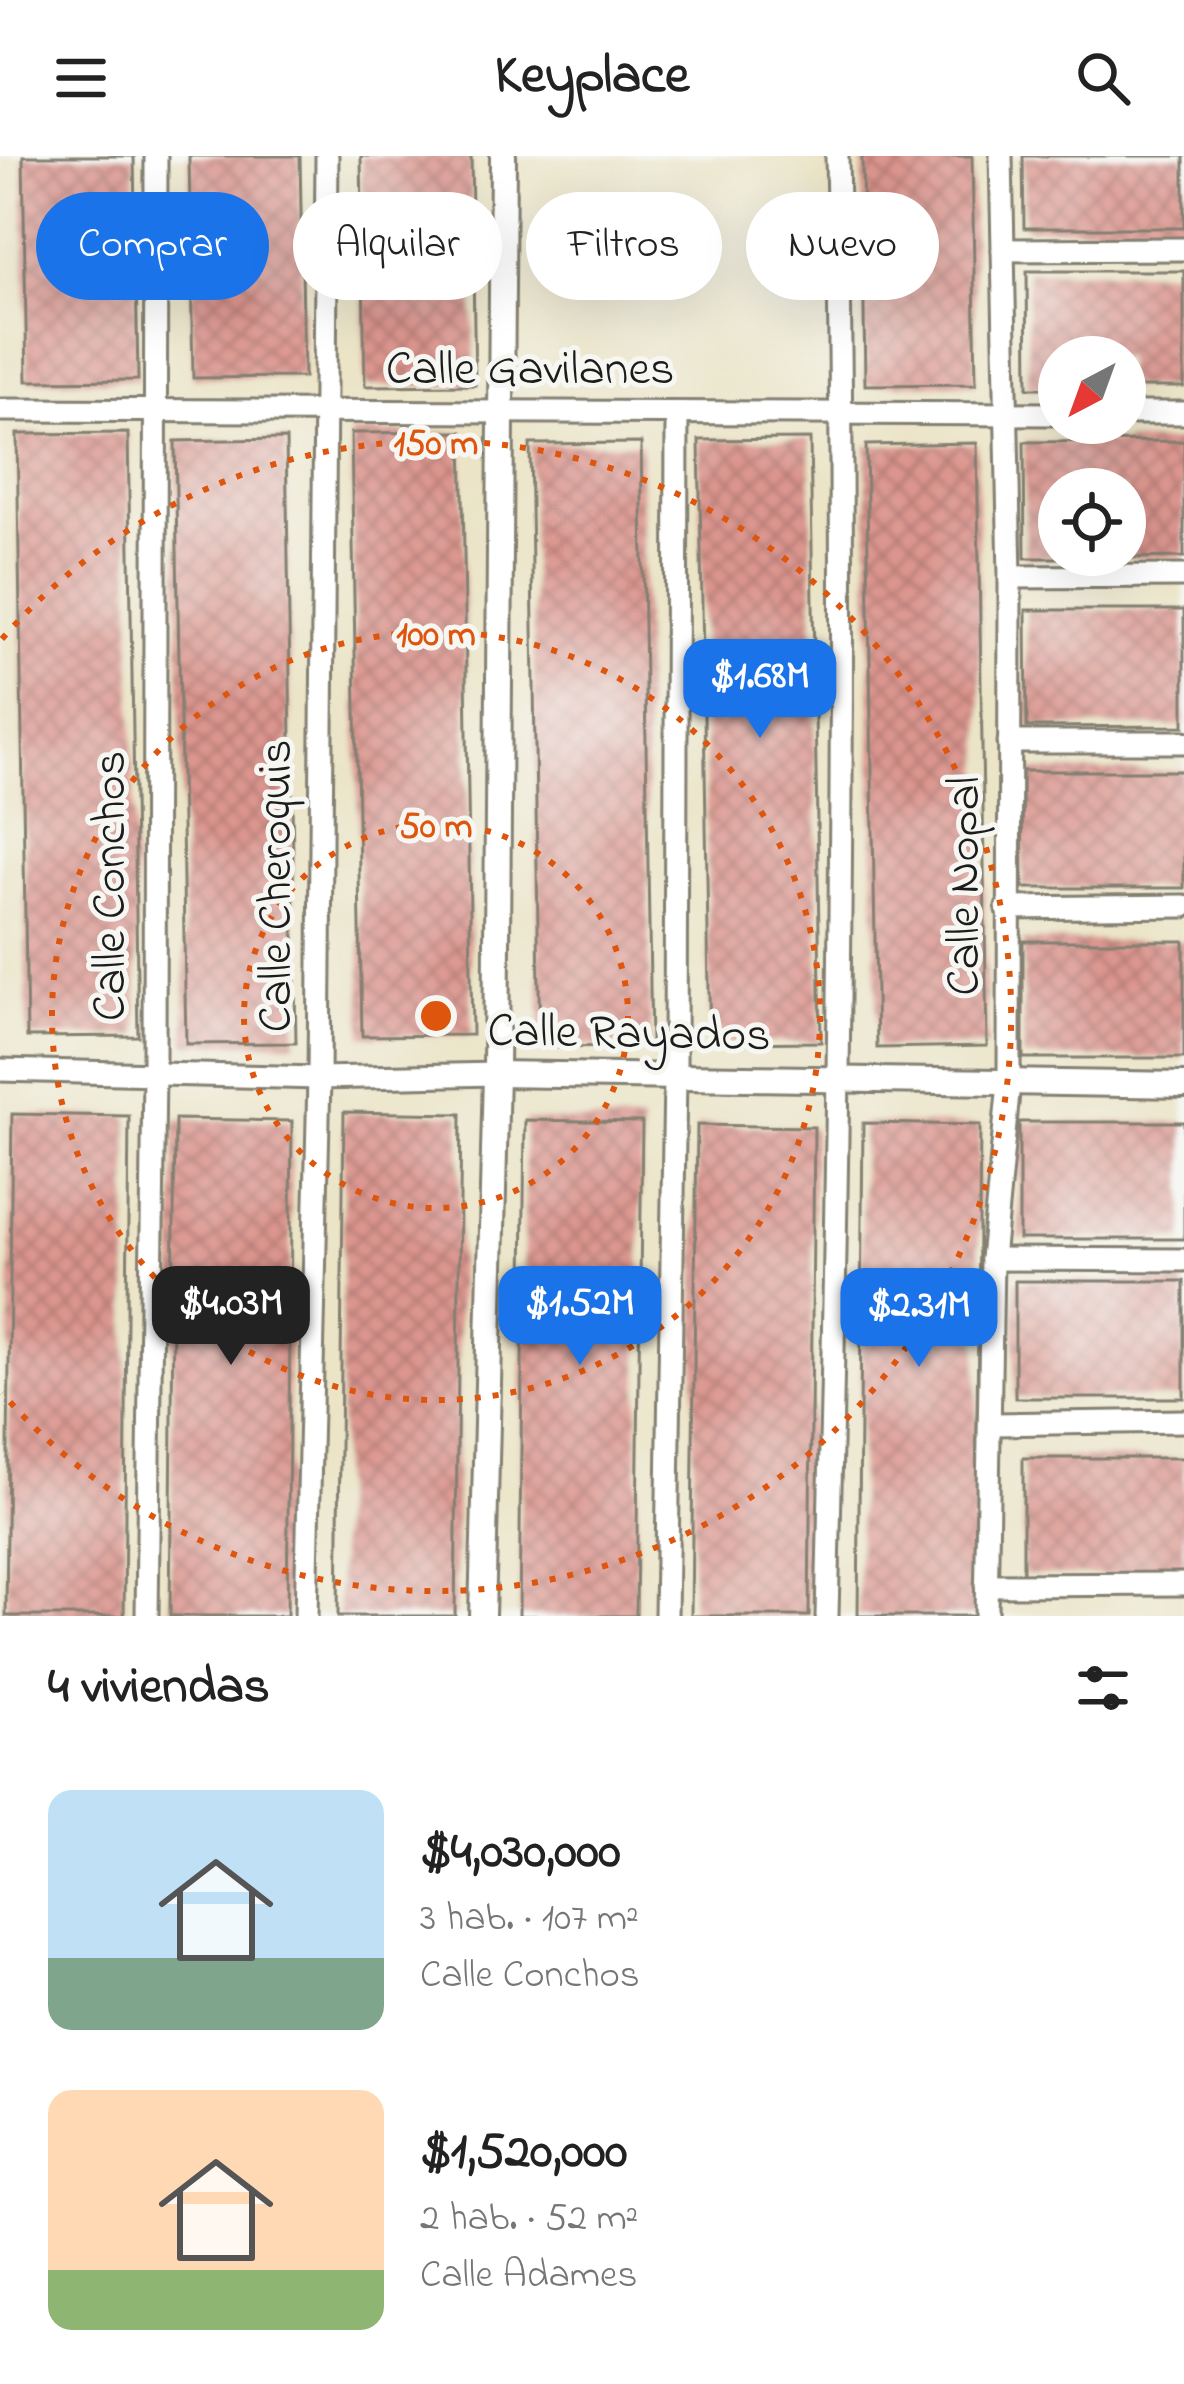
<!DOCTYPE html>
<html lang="es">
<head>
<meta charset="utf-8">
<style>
	body { margin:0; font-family:"Indie Flower",sans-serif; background:#f6f6f6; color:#222; height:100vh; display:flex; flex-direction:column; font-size:45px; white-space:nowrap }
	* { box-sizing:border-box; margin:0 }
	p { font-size:39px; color:#767676 }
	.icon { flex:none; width:66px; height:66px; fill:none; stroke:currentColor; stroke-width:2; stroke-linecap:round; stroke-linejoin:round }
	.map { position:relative; height:1460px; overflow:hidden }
	.sheet { display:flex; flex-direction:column; background:#fff; flex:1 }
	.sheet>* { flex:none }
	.top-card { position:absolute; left:36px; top:36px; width:1113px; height:108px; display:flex; gap:24px }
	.needle { width:78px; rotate:221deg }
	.controls { position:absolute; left:1038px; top:180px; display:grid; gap:24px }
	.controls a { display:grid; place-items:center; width:108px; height:108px; border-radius:50%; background:#fff; box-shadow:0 12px 48px #0002; font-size:60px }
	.price { position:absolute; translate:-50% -102px; padding:0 27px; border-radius:24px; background:#1a73e8; color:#fff; font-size:39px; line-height:78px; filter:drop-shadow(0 3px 6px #0008) }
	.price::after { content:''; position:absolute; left:50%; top:72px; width:36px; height:27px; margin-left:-18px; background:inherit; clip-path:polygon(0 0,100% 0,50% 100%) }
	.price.selected { background:#222; color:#fff }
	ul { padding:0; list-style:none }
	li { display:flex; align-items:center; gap:36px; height:300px; padding:0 48px }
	li span { display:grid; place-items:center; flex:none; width:336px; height:240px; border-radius:24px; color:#555 }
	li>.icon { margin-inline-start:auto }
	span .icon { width:144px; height:144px; fill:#fffc; stroke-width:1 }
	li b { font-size:51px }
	h2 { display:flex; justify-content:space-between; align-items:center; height:144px; padding:0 48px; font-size:51px }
	.chip { padding:0 42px; border-radius:54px; background:#fff; box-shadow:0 12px 48px #0002; font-size:42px; line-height:108px }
	.chip.selected { background:#1a73e8; color:#fff }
	header { display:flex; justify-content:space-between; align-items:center; height:156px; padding:0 48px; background:#fff; font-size:54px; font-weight:700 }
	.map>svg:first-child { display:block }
</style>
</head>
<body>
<header><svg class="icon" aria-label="menu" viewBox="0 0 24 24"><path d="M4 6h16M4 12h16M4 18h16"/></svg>Keyplace<svg class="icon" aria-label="search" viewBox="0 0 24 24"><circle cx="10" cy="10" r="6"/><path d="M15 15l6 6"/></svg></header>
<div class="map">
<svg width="1184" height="1460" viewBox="0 0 1184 1460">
	<defs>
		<pattern id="building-cross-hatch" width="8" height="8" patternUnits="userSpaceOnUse" patternTransform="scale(3)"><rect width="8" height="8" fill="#dc968f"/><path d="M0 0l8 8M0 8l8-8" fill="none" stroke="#b27a74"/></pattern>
	</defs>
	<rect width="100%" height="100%" fill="#f6f6f2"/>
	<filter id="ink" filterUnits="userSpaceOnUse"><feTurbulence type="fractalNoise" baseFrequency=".00833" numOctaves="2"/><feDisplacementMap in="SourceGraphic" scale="24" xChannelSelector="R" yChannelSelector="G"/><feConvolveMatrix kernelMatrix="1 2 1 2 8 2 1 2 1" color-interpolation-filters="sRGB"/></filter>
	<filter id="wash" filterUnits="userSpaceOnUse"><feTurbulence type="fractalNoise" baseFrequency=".004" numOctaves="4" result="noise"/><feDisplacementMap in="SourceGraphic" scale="48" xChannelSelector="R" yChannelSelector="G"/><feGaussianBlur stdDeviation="2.7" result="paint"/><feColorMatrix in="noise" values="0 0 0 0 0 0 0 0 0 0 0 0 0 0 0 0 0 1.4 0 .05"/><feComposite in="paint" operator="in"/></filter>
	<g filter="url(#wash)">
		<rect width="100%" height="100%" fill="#ebe4c7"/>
		<g id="blocks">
			<g fill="url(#building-cross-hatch)">
				<path d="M23,0h111l4,224 -111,1z"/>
				<path d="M189,0h111l4,221 -111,1z"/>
				<path d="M361,0h110l4,229 -110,1z"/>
				<path d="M862,0h110l4,228 -111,1z"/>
				<path d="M1023,0h161v72h-160z"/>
				<path d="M1027,115h157v116h-59v-30h-66v31h-31z"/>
				<path d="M462,276l10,603 -110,1 -11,-603z"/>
				<path d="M128,277l10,603 -111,1 -10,-603z"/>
				<path d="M286,283l10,604 -110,1 -11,-603z"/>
				<path d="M810,283l11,603 -111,1 -11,-603z"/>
				<path d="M1184,285v116l-59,1v-69h-66v69h-34l-1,-116z"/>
				<path d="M641,287l10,603 -111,1 -10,-603z"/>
				<path d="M977,287l10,603 -110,2 -11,-603z"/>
				<path d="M1026,454h158v116l-157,1z"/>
				<path d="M1022,615h162v117h-161z"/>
				<rect x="1023" y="785" width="161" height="117"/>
				<path d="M344,956l117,2 -6,502h-117z"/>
				<path d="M12,958l117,2 -5,500h-118z"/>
				<path d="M175,963l117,2 -5,495h-117z"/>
				<path d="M525,964l117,2 -6,494h-117z"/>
				<rect x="1019" y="966" width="165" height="117"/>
				<path d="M863,967l117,2 -5,491h-117z"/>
				<path d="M697,969l117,2 -5,489h-118z"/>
				<rect x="1015" y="1125" width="169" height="117"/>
				<rect x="1023" y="1302" width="161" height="117"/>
			</g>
		</g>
	</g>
	<g filter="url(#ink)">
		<use href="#blocks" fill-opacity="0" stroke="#848072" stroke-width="3"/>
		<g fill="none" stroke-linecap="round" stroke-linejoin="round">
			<g stroke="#848072" stroke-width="27">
				<g id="minor">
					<path d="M1003,94l181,-1"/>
					<path d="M0,254l1059,4"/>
					<path d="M1125,257h59"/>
					<path d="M1010,421l174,-1"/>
					<path d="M1009,586h175"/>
					<path d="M1007,752l177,-2"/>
					<path d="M0,914l319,8 177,-4"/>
					<path d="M992,1103l192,1"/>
					<path d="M991,1268l193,-3"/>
					<path d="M986,1429l198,-1"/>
					<path d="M147,1460l7,-544 2,-916"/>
					<path d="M306,1460l13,-538 8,-922"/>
					<path d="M666,1460l9,-538 2,-665"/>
					<path d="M827,1460c12,-487 20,-973 10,-1460"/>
					<path d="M986,1460l6,-357 17,-176 1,-506 -9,-421"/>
				</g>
			</g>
			<g stroke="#848072" stroke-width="30">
				<g id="tertiary">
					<path d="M496,918l688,11"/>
					<path d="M482,1460l14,-542 7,-918"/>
				</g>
			</g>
			<use href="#minor" stroke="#fff" stroke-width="21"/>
			<use href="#tertiary" stroke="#fff" stroke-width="24"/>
		</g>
	</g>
	<g fill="none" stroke="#de560d" stroke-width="6" stroke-dasharray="6 12">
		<circle cx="436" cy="860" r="192"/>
		<circle cx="436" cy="860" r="384"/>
		<path d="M2 483A575 575 0 1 1 2 1237"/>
	</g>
	<g text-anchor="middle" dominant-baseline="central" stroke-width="10" stroke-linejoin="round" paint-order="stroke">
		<g font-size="48" fill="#1c1c1c" stroke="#f6f6f2">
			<text x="530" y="215">Calle Gavilanes</text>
			<text transform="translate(112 730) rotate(-90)">Calle Conchos</text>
			<text transform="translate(278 730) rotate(-90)">Calle Cheroquis</text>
			<text transform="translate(966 730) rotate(-90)">Calle Nopal</text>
			<text transform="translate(629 879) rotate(1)">Calle Rayados</text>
		</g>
	</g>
	<circle cx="436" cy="860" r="18" fill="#de560d" stroke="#f6f6f2" stroke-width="6"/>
	<g font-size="36" text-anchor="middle" font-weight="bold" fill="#de560d" stroke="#f6f6f2" stroke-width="10" stroke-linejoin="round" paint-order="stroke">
		<text x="436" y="298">150 m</text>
		<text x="436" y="489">100 m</text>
		<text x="436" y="681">50 m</text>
	</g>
</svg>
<div class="controls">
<a><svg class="needle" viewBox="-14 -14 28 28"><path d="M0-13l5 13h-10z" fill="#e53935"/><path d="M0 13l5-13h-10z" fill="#767676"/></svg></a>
<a><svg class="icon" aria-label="locate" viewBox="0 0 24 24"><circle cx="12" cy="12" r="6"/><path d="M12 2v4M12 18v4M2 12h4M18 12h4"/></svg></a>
</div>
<b class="price" style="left:760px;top:585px">$1.68M</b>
<b class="price selected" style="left:231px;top:1212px">$4.03M</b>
<b class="price" style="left:580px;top:1212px">$1.52M</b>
<b class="price" style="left:919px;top:1214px">$2.31M</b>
<div class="top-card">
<a class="chip selected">Comprar</a>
<a class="chip">Alquilar</a>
<a class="chip">Filtros</a>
<a class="chip">Nuevo</a>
</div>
</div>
<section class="sheet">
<h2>4 viviendas<svg class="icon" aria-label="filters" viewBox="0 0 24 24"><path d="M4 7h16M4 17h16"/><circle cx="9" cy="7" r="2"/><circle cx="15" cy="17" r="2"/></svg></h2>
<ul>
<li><span style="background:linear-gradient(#bfe0f5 70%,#7fa58c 0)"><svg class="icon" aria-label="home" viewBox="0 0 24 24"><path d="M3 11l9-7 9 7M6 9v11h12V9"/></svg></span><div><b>$4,030,000</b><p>3 hab. · 107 m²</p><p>Calle Conchos</p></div></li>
<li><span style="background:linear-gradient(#ffd9b3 75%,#8fb573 0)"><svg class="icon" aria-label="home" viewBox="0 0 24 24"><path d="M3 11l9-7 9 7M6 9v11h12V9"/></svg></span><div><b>$1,520,000</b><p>2 hab. · 52 m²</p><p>Calle Adames</p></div></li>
</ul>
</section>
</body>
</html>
